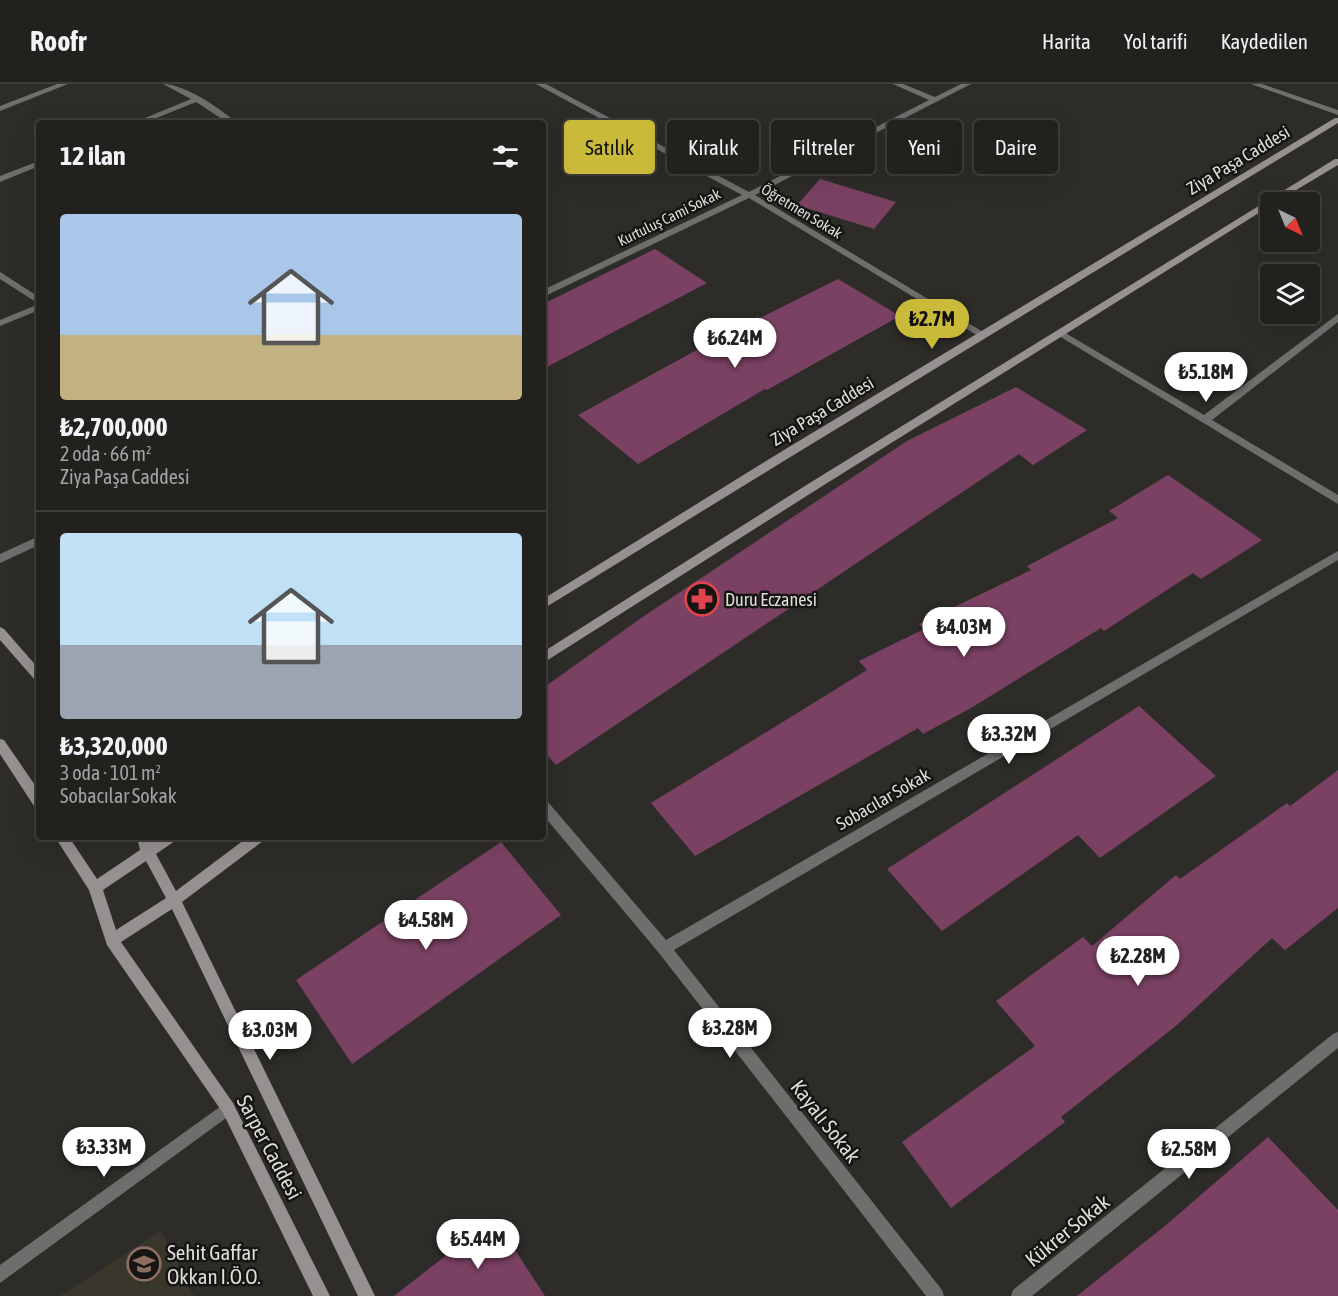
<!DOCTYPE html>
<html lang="tr">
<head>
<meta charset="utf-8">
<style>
	body { margin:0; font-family:"Asap Condensed",sans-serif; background:#2e2e2b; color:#f1f3f6; height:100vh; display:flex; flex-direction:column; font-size:22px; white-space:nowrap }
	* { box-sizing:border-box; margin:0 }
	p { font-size:20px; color:#a2a3a4 }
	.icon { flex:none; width:33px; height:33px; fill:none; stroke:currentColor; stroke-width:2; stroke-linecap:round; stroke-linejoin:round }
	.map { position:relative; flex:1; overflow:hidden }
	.panel { position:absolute; left:36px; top:36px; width:510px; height:720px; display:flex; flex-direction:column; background:#22211e; border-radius:6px; box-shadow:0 6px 24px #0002,0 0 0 2px #3f3e3c }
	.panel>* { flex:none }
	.guide { position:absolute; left:564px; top:36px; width:570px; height:54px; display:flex; gap:12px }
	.needle { width:39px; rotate:137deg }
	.fabs { position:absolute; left:1260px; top:108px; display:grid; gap:12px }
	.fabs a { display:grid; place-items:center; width:60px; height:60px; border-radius:6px; background:#22211e; box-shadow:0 6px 24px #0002,0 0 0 2px #3f3e3c; font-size:30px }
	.price { position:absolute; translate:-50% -51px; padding:0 14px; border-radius:21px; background:#fff; color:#222; font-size:20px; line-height:39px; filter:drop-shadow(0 2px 3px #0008) }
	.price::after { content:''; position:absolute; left:50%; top:36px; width:18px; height:14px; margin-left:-9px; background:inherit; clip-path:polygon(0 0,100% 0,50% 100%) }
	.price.active { background:#caba3a; color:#111 }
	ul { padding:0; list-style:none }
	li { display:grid; align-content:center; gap:12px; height:318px; padding:0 24px }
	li+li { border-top:2px solid #3f3e3c }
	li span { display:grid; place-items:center; height:186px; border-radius:6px; color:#555 }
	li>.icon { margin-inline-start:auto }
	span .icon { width:108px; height:108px; fill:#fffc; stroke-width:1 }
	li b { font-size:26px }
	h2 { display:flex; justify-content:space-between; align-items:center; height:72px; padding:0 24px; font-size:26px }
	.pill { padding:0 21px; border-radius:6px; background:#22211e; box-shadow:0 6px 24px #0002,0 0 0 2px #3f3e3c; font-size:21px; line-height:54px }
	.pill.active { background:#caba3a; color:#111 }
	header { display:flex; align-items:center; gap:36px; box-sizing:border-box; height:84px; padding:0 30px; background:#22211e; border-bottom:2px solid #3f3e3c }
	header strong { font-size:28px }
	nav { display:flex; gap:33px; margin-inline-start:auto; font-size:21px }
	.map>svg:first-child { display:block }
</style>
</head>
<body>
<header>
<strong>Roofr</strong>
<nav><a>Harita</a><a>Yol tarifi</a><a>Kaydedilen</a></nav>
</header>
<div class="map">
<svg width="1338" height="1212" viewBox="0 0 1338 1212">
	<rect width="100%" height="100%" fill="#2e2c28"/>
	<path fill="#39362b" d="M161,1147l33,65h-134z"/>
	<g fill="#7b4163">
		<path d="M820,95l76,23 -22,27 -77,-24z"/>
		<path d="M655,165l52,34 -164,86v-65z"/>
		<path d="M838,195l62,37 -133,74 -2,-1 -127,75 -60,-49 179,-98 3,1z"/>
		<path d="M1016,303l71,43 -54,35 -14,-11 -463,311 -13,-15v-62l101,-72 263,-175z"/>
		<path d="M1168,391l94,65 -61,39 -8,-6 -89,58 -3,-3 -130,80 -48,26 -5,-6 -223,128 -44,-53 216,-133 -8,-9 65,-32 -5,-5 112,-54 -4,-4 91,-48 -9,-7z"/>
		<path d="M1139,622l77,70 -116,82 -22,-23 -136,96 -55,-62z"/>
		<path d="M1338,686v138l-53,42 -13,-12 -95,87 -116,92 4,5 -114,86 -49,-66 133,-96 -39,-45 87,-64 9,9 84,-71 4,4 107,-76 3,3z"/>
		<path d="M501,758l60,73 -209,149 -56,-84z"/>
		<path d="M1268,1053l70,73v86h-261l89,-71z"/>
		<path d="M494,1134l51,78h-151z"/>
	</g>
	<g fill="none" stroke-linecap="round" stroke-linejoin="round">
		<g fill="#706d6d" fill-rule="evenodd">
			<path d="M57,0h11l-68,27v-5z"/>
			<path d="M163,0c22,0 58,25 74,39h-9l-32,-21 -52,21h-11l58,-24z"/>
			<path d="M536,0h10l203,108 180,-92 -36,-16h10l32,13 26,-13h10l-216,111 233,140 -5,3 -3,-1 -231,-139 -206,99v-7l199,-95z"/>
			<path d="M1251,0h11l76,26v5z"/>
			<path d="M39,77v5l-39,16v-6z"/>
			<path d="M0,188l39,25v7l-39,-25z"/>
			<path d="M39,220v6l-39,16v-6z"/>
			<path d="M1338,230v8l-126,98 126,75v9l-284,-171 5,-3 3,1 142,84z"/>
			<path d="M39,452v9l-39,18v-9z"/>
			<path d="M1338,467v9l-664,390 268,340 2,6h-18l-267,-343 -116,-138v-15l5,2 118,138z"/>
			<path d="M1338,948v16l-306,248h-21l2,-6 320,-256z"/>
			<path d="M228,1017l5,2 2,5 -2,5 -233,170v-18z"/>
		</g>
		<g fill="#969191" fill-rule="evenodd">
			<path d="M1335,34h3v5l-546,333 -249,153v-10l241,-149z"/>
			<path d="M1335,75h3v6l-62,37h-6v4l-454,284 -273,173v-11l265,-168z"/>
			<path d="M0,543l4,2 35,40v13l-4,-2 -35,-40z"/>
			<path d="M0,655l4,1 35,51v17l-5,-2 -34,-52z"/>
			<path d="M55,753h14l28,42 43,-29 -3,-13h14l1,5 7,-5h18l-2,4 -19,13 20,37 72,-54h17l-2,4 -81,61 193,394h-17l-186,-387 -51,33 112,161 97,193h-17l-90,-183 -116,-168 -18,-55zM146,777l20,37 -50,32 -13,-40z"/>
		</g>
	</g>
	<defs>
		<g id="pharmacy-ring" transform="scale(1.725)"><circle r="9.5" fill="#161513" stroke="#e0444e" stroke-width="1.5"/><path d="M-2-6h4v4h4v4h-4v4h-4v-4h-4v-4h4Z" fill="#e0444e"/></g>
		<g id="school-ring" transform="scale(1.725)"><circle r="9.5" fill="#161513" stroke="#8d6e63" stroke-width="1.5"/><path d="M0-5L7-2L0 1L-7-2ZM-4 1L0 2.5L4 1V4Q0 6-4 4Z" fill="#8d6e63"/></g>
	</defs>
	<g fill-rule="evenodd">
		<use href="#pharmacy-ring" x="702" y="515"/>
		<use href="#school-ring" x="144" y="1180"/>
	</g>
	<g text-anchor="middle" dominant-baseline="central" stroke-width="5" stroke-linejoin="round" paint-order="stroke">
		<g font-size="15" fill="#dfdedb" stroke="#161513">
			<text transform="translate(802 127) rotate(31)">Öğretmen Sokak</text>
			<text transform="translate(669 133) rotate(-26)">Kurtuluş Cami Sokak</text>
		</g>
		<g font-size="18" fill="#dfdedb" stroke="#161513">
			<text transform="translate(1238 76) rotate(-31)">Ziya Paşa Caddesi</text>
			<text transform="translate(822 327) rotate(-31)">Ziya Paşa Caddesi</text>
			<text transform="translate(883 715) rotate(-30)">Sobacılar Sokak</text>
		</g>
		<g font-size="18" fill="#dfdedb" stroke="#161513" text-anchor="start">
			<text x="725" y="515">Duru Eczanesi</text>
		</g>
		<g font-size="21" fill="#dfdedb" stroke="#161513">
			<text transform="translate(826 1037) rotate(52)">Kayalı Sokak</text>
			<text transform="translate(270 1063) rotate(62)">Sarper Caddesi</text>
			<text transform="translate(1067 1146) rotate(-39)">Kükrer Sokak</text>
		</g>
		<g font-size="21" fill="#dfdedb" stroke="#161513" text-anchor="start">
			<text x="167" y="1168">Sehit Gaffar<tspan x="167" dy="24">Okkan I.Ö.O.</tspan></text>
		</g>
	</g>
</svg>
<div class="fabs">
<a><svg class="needle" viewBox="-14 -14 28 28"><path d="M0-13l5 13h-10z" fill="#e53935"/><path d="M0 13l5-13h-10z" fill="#a2a3a4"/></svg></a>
<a><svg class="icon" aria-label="layers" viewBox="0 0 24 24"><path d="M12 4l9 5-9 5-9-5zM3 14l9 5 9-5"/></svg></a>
</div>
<b class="price active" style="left:932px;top:266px">₺2.7M</b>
<b class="price" style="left:735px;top:285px">₺6.24M</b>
<b class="price" style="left:1206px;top:319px">₺5.18M</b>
<b class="price" style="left:964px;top:574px">₺4.03M</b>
<b class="price" style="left:1009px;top:681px">₺3.32M</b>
<b class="price" style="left:426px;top:867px">₺4.58M</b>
<b class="price" style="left:1138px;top:903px">₺2.28M</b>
<b class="price" style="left:730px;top:975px">₺3.28M</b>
<b class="price" style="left:270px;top:977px">₺3.03M</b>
<b class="price" style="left:104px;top:1094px">₺3.33M</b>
<b class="price" style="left:1189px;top:1096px">₺2.58M</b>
<b class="price" style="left:478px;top:1186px">₺5.44M</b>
<div class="guide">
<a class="pill active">Satılık</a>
<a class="pill">Kiralık</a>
<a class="pill">Filtreler</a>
<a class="pill">Yeni</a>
<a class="pill">Daire</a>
</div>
<section class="panel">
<h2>12 ilan<svg class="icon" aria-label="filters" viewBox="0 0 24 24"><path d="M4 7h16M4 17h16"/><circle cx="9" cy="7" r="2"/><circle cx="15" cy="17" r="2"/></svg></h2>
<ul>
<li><span style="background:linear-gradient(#a9c7e8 65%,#c2b280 0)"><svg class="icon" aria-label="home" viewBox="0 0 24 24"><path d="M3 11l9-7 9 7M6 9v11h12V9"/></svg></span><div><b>₺2,700,000</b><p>2 oda · 66 m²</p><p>Ziya Paşa Caddesi</p></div></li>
<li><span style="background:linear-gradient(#bfe0f5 60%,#9aa5b1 0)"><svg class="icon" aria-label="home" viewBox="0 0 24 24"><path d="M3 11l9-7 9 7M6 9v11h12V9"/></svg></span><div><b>₺3,320,000</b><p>3 oda · 101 m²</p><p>Sobacılar Sokak</p></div></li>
</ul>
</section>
</div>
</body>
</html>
